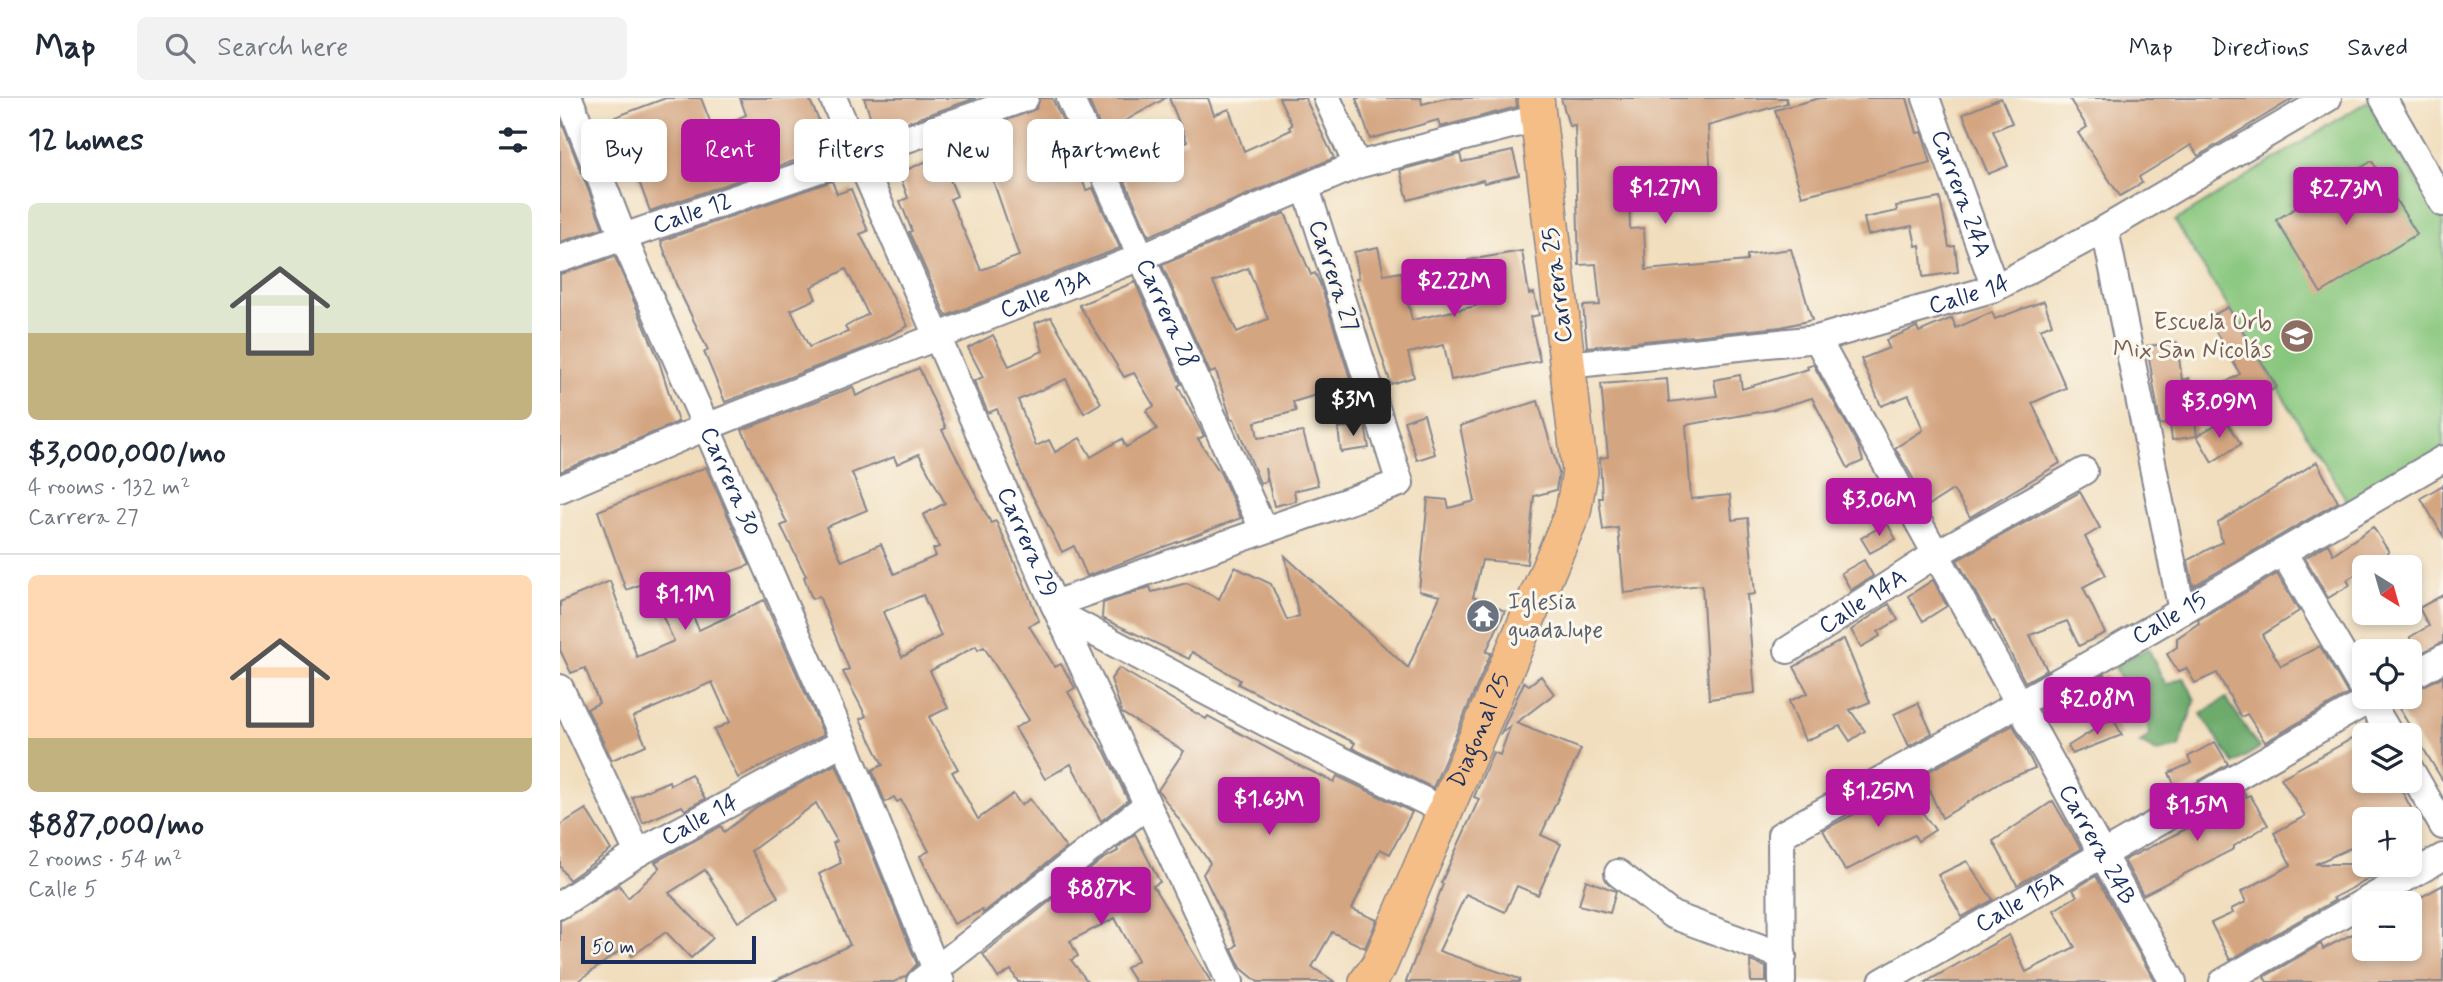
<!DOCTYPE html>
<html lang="en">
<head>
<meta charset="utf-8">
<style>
	body { margin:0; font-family:Mynerve,sans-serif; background:#f2f2f3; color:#1f2937; height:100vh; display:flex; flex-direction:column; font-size:26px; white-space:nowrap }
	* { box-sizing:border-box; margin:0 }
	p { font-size:23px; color:#747a83 }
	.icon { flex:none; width:38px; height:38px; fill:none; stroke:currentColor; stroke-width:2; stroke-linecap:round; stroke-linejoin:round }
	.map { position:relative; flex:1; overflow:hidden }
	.sheet { display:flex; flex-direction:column; background:#fff; width:560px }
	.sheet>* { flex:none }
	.banner { position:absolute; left:21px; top:21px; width:665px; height:63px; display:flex; gap:14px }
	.needle { width:46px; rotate:143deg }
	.controls { position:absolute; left:1792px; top:457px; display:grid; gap:14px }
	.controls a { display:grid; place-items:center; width:70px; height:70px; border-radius:10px; background:#fff; box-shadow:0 4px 10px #0003; font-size:35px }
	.scale { position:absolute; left:21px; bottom:18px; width:175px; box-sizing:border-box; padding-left:7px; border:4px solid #1b2f5e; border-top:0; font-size:19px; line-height:24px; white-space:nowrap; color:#1b2f5e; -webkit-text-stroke:5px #fbf7ec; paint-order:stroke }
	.price { position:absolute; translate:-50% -60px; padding:0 16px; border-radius:7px; background:#b5179e; color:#fff; font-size:23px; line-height:46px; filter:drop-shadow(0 2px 4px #0008) }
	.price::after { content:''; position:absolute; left:50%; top:42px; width:21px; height:16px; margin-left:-10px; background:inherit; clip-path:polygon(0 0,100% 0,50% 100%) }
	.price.on { background:#222; color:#fff }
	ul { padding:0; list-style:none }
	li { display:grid; align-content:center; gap:14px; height:371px; padding:0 28px }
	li+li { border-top:2px solid #e0e1e3 }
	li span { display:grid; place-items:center; height:217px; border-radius:10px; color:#555 }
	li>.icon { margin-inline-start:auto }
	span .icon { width:126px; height:126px; fill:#fffc; stroke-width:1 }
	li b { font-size:30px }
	h2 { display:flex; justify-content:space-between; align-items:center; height:84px; padding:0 28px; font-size:30px }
	.chip { padding:0 24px; border-radius:10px; background:#fff; box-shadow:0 4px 10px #0003; font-size:24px; line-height:63px }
	.chip.on { background:#b5179e; color:#fff }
	header { display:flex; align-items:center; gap:42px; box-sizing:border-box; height:98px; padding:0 35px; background:#fff; border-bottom:2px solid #e0e1e3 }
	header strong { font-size:33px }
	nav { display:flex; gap:38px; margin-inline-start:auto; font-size:24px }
	.search { width:490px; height:63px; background:#f2f2f3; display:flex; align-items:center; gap:18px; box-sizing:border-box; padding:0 24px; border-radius:10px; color:#747a83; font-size:26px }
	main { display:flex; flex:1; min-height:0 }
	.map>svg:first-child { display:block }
</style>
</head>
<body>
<header>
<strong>Map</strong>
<div class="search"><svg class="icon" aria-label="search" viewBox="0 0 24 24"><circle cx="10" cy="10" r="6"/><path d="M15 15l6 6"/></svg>Search here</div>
<nav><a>Map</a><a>Directions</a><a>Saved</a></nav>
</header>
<main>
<section class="sheet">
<h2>12 homes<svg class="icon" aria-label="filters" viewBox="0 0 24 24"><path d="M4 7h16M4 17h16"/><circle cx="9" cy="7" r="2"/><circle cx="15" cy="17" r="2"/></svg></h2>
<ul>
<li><span style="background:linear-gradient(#dfe7d0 60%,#c2b280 0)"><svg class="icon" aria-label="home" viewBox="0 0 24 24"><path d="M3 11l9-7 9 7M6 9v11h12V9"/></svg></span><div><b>$3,000,000/mo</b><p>4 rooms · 132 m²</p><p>Carrera 27</p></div></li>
<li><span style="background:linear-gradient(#ffd9b3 75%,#c2b280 0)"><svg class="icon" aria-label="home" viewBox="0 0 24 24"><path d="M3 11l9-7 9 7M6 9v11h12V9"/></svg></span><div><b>$887,000/mo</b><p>2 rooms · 54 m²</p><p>Calle 5</p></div></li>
</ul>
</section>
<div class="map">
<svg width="1883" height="884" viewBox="0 0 1883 884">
	<rect width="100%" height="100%" fill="#fbf7ec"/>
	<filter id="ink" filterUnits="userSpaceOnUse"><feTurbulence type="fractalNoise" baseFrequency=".0143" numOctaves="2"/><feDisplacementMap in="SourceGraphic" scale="14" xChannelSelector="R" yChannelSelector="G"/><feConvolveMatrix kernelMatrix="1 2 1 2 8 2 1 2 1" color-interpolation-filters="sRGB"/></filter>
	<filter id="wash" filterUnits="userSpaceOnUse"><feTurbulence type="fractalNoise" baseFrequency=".00686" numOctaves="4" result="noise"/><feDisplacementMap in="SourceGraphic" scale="28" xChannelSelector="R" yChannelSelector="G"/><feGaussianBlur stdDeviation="1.57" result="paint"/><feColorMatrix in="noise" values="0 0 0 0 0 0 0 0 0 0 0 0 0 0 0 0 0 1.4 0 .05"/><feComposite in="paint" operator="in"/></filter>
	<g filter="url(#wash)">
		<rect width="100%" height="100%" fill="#f1debe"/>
		<path fill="#87c67d" stroke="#517a6e" stroke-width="2" d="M1808,3l75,121v228l-92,57 -176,-286z"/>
		<g fill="#6dab6c" stroke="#446d65" stroke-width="2">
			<path d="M1588,550l18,37 18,-8 11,23 -16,47 -22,5 -17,-9 9,-7 -3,-24 -13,-6 -19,-41z"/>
			<path d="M1666,600l33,50 -25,16 -33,-50z"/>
		</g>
		<g id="blocks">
			<g fill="#d4a581" fill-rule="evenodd">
				<path d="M106,0h35l12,31 33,-14 -6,-17h69l22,50 -181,63 -35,-94z"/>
				<path d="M304,0h112l-100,35z"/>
				<path d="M480,0h12l22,47 -3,4 15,41 7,-2 27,60 -174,68 -37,-84 3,-1 -12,-30 8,-3 -9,-25 98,-42 -3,-6 42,-16zM426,62l33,96 -38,14 -31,-71 7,-3 -9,-21z"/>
				<path d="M606,0l-63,35 -15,-34 3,-1z"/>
				<path d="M609,0h39l6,17 15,-6 15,42 47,-21 -2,-3 3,-2 -13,-27h26l29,60 -185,78 -26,-59 3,-1 -3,-9 64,-25z"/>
				<path d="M796,0h65l1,6 24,-6h70l1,9 -77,20 -2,-7 -68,19z"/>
				<path d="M1001,0h225l1,5 -79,23 3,53 -82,5 1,45 14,-1 2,42 101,-9v-6l44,-6 21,71 -31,7 -194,20 -4,-41 17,-1 -4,-41 -17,1 -4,-140 -6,1z"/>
				<path d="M1260,0h87l10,35 5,-1 9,31 -129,33 -27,-86z"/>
				<path d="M1441,0l11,25 -19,8 15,35 -20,8 -25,-60z"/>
				<path d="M1509,0h225l-96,58 -7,-11 -52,32 3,6 -22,13 -42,-63 9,-6z"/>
				<path d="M0,20l43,110 -43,14z"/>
				<path d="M953,53l6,24 -35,8 -1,-3 -75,20 -8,-30 60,-16 2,8z"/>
				<path d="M1812,63l45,73 -96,59 -45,-73z"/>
				<path d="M272,83l5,13 14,-5 17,42 -8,3 48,92 -40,21 -143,55 -21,-50 4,-2 -32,-66 -15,-43zM286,171l22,45 -23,13 3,5 -39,15 -18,-37 25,-11 -5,-12z"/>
				<path d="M1380,100l9,49 6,-1 3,26 -35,5 -3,-32 -4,1 -4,-20 -44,9 -4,-17 33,-7 -1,-5z"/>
				<path d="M725,115l26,62 4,-2 6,13 34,108 -20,6 -2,-10 -40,12 3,9 -41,11 3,16 45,-6 15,53 -24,6 2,10 -22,5 -9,-38 2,13 -7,2 -26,-64h-3l-15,-48 -6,2 -48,-108zM688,170l20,51 -31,13 -24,-50z"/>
				<path d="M818,149l6,28 17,-3 11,48 64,-14 -8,-46 54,-9 7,43 5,-1 5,22 -9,2 10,44 -89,19 -7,-35 -36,8 6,24 -23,7 -35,-105 3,-1 -5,-26z"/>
				<path d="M55,159l43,101 20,64 -118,50v-198z"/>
				<path d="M575,184l46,102 -3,2 26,50 -6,3 23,35 20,44 -154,58 -13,-30 -12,6 -38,-72 -27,-71 -9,4 -14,-32 9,-4 -15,-29 25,-13 16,31 34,-15 -8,-28 16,-6 50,86 -17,10 -18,-34 -48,21 18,46 13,-6 6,12 25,-14 11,19 31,-18 4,8 31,-18 -11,-18 8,-5 -20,-33 -10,4 -45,-72z"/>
				<path d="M1484,203l8,23 -12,5 26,59 -34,15 28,60 -90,54 -17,-27 -24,15 -34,-57 28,-18 -14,-35 -28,11 -20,-47 28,-11 -3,-8 31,-13 2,5 33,-14 4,10 36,-16 3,7z"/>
				<path d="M1668,209l49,80 -35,22 -16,-27 14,-8 -32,-56z"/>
				<path d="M1617,245l5,37 7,-2 8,58 -25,4 -2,-15 -10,-1 -13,-78z"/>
				<path d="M1253,266l45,81 5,16 -15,7 -36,-70 -41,12 -85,15 5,74 39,-4 2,25 16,-2 7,76 -8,1 8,98 -46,6 -7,-114 -78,8 -6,-65 -15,2 -4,-32h3l-2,-40 8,-1 -7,-73 66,-5 2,23 48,-6 -3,-16 26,-5 2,14 66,-20 -1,-3z"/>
				<path d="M359,270l27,60 -4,2 49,93 5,-2 27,60 16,40 -10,5 26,41 6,-3 14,24 -7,4 37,60 23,48 -27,21 -30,-57 -26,15 -30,-51 14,-8 -45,-73 -6,3 -2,-4 -46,25 18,37 -19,9 29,52 -6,3 26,47 35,-25 8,11 9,-6 36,49 -83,65 -1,-3 -28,14 -34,-68 9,-5 -28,-51 -4,2 -3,-5 -9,5 -13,-32 11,-5 -23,-46 6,-3 -23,-44 6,-3 -30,-73 -7,3 -8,-22 2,-1 -25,-50 6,-3 -45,-93 111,-43 3,9zM359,356l26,49 -22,12 16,32 -6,2 3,7 -42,18 -13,-30 -39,17 -16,-34 41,-17 -15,-37 42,-16 3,7zM363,497l18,41 -39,21 -19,-45z"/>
				<path d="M978,303l21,72 -3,17 -22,6 -7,68 -45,-4 -9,37 32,14 -19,41 5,1 -58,135 -81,-40 3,-5 -117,-59 2,-4 -48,-28 -3,7 -87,-41 1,-15 47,-16 2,5 35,-9 32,16 16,-32 36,17 16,36 12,-4 -14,-60 123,112 32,-72 -21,-5 9,-93 19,2 2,8 26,-7 -15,-75z"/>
				<path d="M864,316l11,40 -18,6 -13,-39z"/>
				<path d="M1665,321l16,25 -29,18 -15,-26z"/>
				<path d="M805,327l4,23 -28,4 -3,-24z"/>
				<path d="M1757,364l21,40 -145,84 -5,-26 34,-18 -4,-19z"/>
				<path d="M146,369l44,98 -69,24 18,41 65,-30 60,135 -86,43 -24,-48 16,-8 -18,-40 -79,35 13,28 -34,15 -25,-51 12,-6 -14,-35 -14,5 -11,-23v-48l50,-21 27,76 37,-16 -27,-59 -21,8 -28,-79z"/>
				<path d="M1883,387v51l-22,-38z"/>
				<path d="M1520,394l20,36 -15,9 21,38 -23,12 22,46 -26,13 -12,-25 -37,14 17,35 -22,12 -31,-61 -2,1 -35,-62z"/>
				<path d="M1327,425l9,16 -26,14 -9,-15z"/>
				<path d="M1813,429l16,25 -42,28 3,5 -22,13 -23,-40 23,-14 5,10z"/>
				<path d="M1304,462l9,16 -22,14 -10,-17z"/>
				<path d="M1717,476l22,37 -37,24 19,31 39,-20 28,48 -83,48 -18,-28 -6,3 -24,-44 -22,10 -9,-15 -8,4 -11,-18 10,-7v-9l22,-15 -1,-3z"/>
				<path d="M1373,482l14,26 -24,15 -15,-25z"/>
				<path d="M1883,497v47l-33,17v-22l19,-11 -10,-18z"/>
				<path d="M1329,506l9,16 -20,12 2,4 -19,11 -10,-17z"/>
				<path d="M1284,541l26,63 -20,8 15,21 -15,10 -10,-15 -35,15 -16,-40 19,-8 -14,-26z"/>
				<path d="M559,570l87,51 2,-3 94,51 32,15 3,-6 75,36 -22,42 -10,-5 -28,60 25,11 -12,28 -33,-16 -20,35 23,15h-77l-17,-14 -9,-19 5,-4 -34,-71 7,-11 -52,-73 26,-39 -62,-38 -11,-34z"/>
				<path d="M1545,576l23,33 -15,11 -24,-35z"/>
				<path d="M981,578l13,18 -38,29 65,26 -40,86 20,9 -23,51 -21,-9 -12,26 -39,-18 -27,57 81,28 -1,3h-113l37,-98 -2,-1 38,-84 -5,-2 19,-45 7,3 10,-28 -9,6 23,-51 5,3z"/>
				<path d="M1883,578v105l-46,-76 13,-6v-6z"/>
				<path d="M1358,605l14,30 -23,13 -15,-32z"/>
				<path d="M1553,620l9,17 -50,19 -4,-8z"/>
				<path d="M1453,627l22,43 -32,13 -61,37 -20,-43z"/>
				<path d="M1804,634v48h32l21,39h-53v23l-49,22h82l-64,34 2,2 -105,60 -19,-37 22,-10 -2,-4 15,-7 -5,-10 50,-27 -17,-32 31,-17 -24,-38z"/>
				<path d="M1655,644l13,22 -50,29 -9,-20 22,-10 -3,-6z"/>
				<path d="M276,666l81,200 -11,12 -12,6h-122l78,-37 -31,-71 22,-11 -8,-20 4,-2 -21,-38 -65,48 27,46 -25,16 -15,9 -33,-52 -36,23 44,45 -22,20 -25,-26 -34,24 -7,-9 -48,35h-17v-61l59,-36 9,13 32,-30 -5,-6 66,-36 3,6 34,-26z"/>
				<path d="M131,676l14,25 -20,11 -3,-4 -39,17 -11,-26 37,-16 1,4z"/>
				<path d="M1345,690l30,42 -17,11 -4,-6 -69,36 -22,-41z"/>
				<path d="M1683,693l3,6 4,-2 18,30 -34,21v3l-91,46 -19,-35 68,-34 -2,-4z"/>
				<path d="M1493,703l28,48 -64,36 -24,-44z"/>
				<path d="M26,711l25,41 -42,30 -9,-14v-41z"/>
				<path d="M575,736l25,48 -7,4 58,96h-76l-9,-14 12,-8 -23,-42 -45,23 8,15 -7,4 17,22h-70l-7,-12 -13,8 -15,-24 120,-95 15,-8 -1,-3z"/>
				<path d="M1407,763l26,39 -31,17 -24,-42z"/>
				<path d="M1536,778l59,106h-229l83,-47 17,37 49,-25 -21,-37 23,-14 -4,-6z"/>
				<path d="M1026,782l30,11 -6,22 -31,-8z"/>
				<path d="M1883,787v97h-176l-3,-5 57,-33 2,5 29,-15 8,14h50v-45z"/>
				<path d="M1190,863l16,6v15h-15z"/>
			</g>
		</g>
	</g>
	<g filter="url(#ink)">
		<use href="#blocks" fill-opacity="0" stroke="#86868e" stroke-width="2"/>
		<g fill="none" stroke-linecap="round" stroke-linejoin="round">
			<g stroke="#86868e" stroke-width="30">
				<g id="minor">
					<path id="s1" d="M9,0l55,141 220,503 97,240"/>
					<path id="s2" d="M273,0l221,506 176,378"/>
					<path id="s3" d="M510,0l193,431"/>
					<path d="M767,0l30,67"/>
					<path id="s4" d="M1366,0l69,190"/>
					<path d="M1823,0l60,105"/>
					<path d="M1545,131l77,382"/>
					<path id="s5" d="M0,161l465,-161"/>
					<path id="s6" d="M1257,241l356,643"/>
					<path id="s7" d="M1007,267l250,-26 178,-51 110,-59 223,-131"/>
					<path id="s8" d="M0,391l146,-62 435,-170 216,-92 181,-47"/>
					<path d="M1723,454l81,139"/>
					<path d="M494,506l346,-121 -94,-295"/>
					<path d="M499,516l207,109 177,87"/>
					<path id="s9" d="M1228,552l148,-96 148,-83"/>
					<path d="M1850,579l33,-19"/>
					<path d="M0,590l78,165"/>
					<path d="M1807,598l23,39"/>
					<path d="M1850,671l33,57"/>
					<path d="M1058,775l54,42 111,41"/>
					<path id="s10" d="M0,807l78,-52 206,-111"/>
					<path d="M360,884l227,-177"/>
					<path id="s11" d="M1222,884l-1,-147 320,-177 342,-199"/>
					<path id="s12" d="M1322,884l494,-286"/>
					<path d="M1663,884l220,-125"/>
				</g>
			</g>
			<g stroke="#86868e" stroke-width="38">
				<g id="major">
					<path id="s13" d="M807,884l12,-16 194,-454 7,-40 -44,-374"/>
				</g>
			</g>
			<use href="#minor" stroke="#fff" stroke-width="26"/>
			<use href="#major" stroke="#f6be87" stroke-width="35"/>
		</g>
	</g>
	<defs>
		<g id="school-disc" transform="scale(1.75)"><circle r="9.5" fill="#8d6e63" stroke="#fbf7ec"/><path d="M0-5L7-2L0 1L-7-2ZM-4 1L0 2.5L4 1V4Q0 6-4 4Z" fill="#fff"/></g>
		<g id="temple-disc" transform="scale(1.75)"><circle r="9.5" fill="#6b7280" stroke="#fbf7ec"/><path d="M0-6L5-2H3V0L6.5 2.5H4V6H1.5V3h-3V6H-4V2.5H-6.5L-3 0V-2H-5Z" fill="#fff"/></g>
	</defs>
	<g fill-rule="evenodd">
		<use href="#school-disc" x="1737" y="238"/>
		<use href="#temple-disc" x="923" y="518"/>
	</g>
	<g text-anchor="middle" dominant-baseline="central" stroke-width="6" stroke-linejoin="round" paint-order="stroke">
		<g font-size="24" fill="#1b2f5e" stroke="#fbf7ec">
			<text stroke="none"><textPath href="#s4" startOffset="102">Carrera 24A</textPath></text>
			<text stroke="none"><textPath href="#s5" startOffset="140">Calle 12</textPath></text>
			<text transform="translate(773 178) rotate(72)">Carrera 27</text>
			<text transform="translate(998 187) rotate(-97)">Carrera 25</text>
			<text stroke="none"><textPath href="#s7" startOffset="410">Calle 14</textPath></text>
			<text stroke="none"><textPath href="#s8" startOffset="523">Calle 13A</textPath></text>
			<text stroke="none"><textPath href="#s3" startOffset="236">Carrera 28</textPath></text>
			<text stroke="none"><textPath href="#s1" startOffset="416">Carrera 30</textPath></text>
			<text stroke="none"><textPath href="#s2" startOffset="485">Carrera 29</textPath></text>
			<text stroke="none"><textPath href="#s9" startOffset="89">Calle 14A</textPath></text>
			<text stroke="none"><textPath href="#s11" startOffset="592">Calle 15</textPath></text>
			<text stroke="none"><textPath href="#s13" startOffset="276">Diagonal 25</textPath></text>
			<text stroke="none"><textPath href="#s10" startOffset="164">Calle 14</textPath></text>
			<text stroke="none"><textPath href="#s6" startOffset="578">Carrera 24B</textPath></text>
			<text stroke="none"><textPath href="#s12" startOffset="159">Calle 15A</textPath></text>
		</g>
		<g font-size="24" fill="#785e54" stroke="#fbf7ec" text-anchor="end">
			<text x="1712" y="224">Escuela Urb<tspan x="1712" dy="28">Mix San Nicolás</tspan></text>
		</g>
		<g font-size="24" fill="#5b616d" stroke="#fbf7ec" text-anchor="start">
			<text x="948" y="504">Iglesia<tspan x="948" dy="28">guadalupe</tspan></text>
		</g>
	</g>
</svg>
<div class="controls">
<a><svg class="needle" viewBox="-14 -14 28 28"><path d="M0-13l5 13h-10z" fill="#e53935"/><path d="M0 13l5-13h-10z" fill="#747a83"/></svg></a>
<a><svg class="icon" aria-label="locate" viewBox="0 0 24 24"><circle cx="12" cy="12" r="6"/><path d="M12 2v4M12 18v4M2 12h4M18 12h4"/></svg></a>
<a><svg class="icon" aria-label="layers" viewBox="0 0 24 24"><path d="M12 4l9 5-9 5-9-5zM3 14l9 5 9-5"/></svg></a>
<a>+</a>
<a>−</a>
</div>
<div class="scale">50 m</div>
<b class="price" style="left:1105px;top:128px">$1.27M</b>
<b class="price" style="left:1786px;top:129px">$2.73M</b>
<b class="price" style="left:894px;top:221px">$2.22M</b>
<b class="price on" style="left:793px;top:340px">$3M</b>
<b class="price" style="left:1659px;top:342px">$3.09M</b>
<b class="price" style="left:1319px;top:440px">$3.06M</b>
<b class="price" style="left:125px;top:534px">$1.1M</b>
<b class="price" style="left:1537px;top:639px">$2.08M</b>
<b class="price" style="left:1318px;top:731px">$1.25M</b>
<b class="price" style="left:709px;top:739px">$1.63M</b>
<b class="price" style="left:1637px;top:745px">$1.5M</b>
<b class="price" style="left:541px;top:829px">$887K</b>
<div class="banner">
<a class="chip">Buy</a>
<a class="chip on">Rent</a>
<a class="chip">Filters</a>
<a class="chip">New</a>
<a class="chip">Apartment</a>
</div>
</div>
</main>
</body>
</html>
